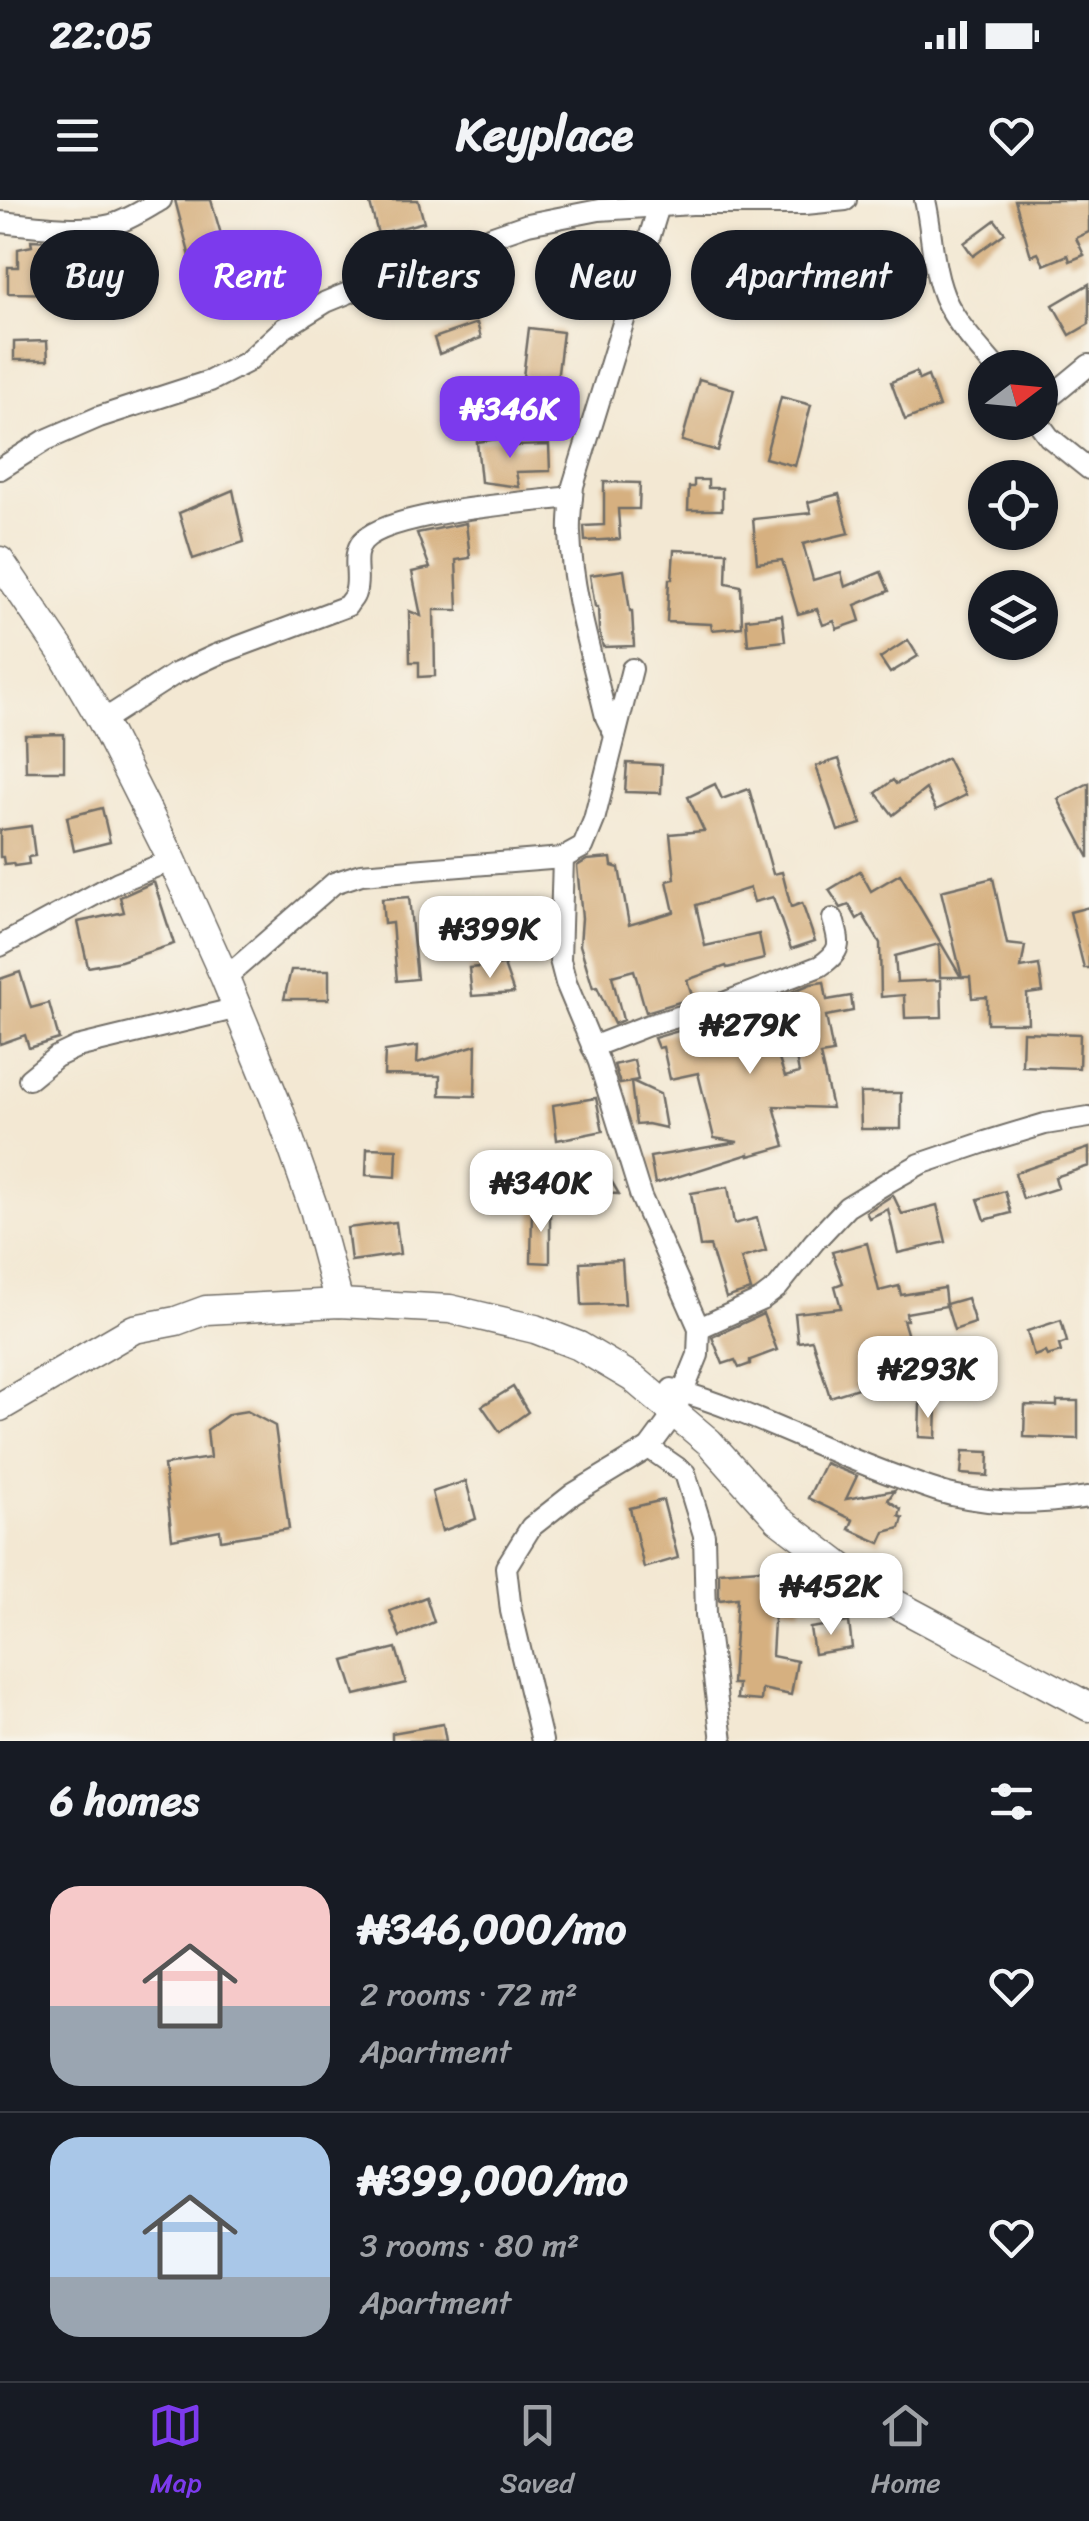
<!DOCTYPE html>
<html lang="en">
<head>
<meta charset="utf-8">
<style>
	body { margin:0; font-family:Sriracha,sans-serif; background:#242831; color:#f1f3f6; height:100vh; display:flex; flex-direction:column; font-size:38px; white-space:nowrap }
	* { box-sizing:border-box; margin:0 }
	p { font-size:32px; color:#9ea1a6 }
	.icon { flex:none; width:55px; height:55px; fill:none; stroke:currentColor; stroke-width:2; stroke-linecap:round; stroke-linejoin:round }
	.map { position:relative; height:1541px; overflow:hidden }
	.details { display:flex; flex-direction:column; background:#171b24; flex:1 }
	.details>* { flex:none }
	.top-card { position:absolute; left:30px; top:30px; width:1030px; height:90px; display:flex; gap:20px }
	.needle { width:65px; rotate:74deg }
	.fabs { position:absolute; left:968px; top:150px; display:grid; gap:20px }
	.fabs a { display:grid; place-items:center; width:90px; height:90px; border-radius:50%; background:#171b24; box-shadow:0 2px 8px #0004; font-size:50px }
	.price { position:absolute; translate:-50% -85px; padding:0 22px; border-radius:20px; background:#fff; color:#222; font-size:32px; line-height:65px; filter:drop-shadow(0 2px 5px #0008) }
	.price::after { content:''; position:absolute; left:50%; top:60px; width:30px; height:22px; margin-left:-15px; background:inherit; clip-path:polygon(0 0,100% 0,50% 100%) }
	.price.selected { background:#7c3aed; color:#fff }
	ul { padding:0; list-style:none }
	li { display:flex; align-items:center; gap:30px; height:250px; padding:0 50px }
	li+li { border-top:2px solid #363941 }
	li span { display:grid; place-items:center; flex:none; width:280px; height:200px; border-radius:30px; color:#555 }
	li>.icon { margin-inline-start:auto }
	span .icon { width:120px; height:120px; fill:#fffc; stroke-width:1 }
	li b { font-size:42px }
	h2 { display:flex; justify-content:space-between; align-items:center; height:120px; padding:0 50px; font-size:42px }
	.tag { padding:0 35px; border-radius:45px; background:#171b24; box-shadow:0 2px 8px #0004; font-size:35px; line-height:90px }
	.tag.selected { background:#7c3aed; color:#fff }
	.status { display:flex; justify-content:space-between; align-items:center; height:70px; padding:0 50px; background:#171b24; direction:ltr }
	.status svg { height:28px; fill:currentColor }
	header { display:flex; justify-content:space-between; align-items:center; height:130px; padding:0 50px; background:#171b24; font-size:45px; font-weight:800 }
	.dock { display:flex; justify-content:space-around; align-items:center; height:140px; border-top:2px solid #363941; background:#171b24; font-size:28px; color:#9ea1a6 }
	.dock a { display:grid; justify-items:center; gap:5px }
	.dock .selected { color:#7c3aed }
	.map>svg:first-child { display:block }
</style>
</head>
<body>
<div class="status"><b>22:05</b><svg viewBox="0 0 49 12"><path d="M0 12V9h3v3zM5 12V6h3v6zM10 12V3h3v9zM15 12V0h3v12zM26 1h20v11H26zM47 4h2v5h-2z"/></svg></div>
<header><svg class="icon" aria-label="menu" viewBox="0 0 24 24"><path d="M4 6h16M4 12h16M4 18h16"/></svg>Keyplace<svg class="icon" aria-label="heart" viewBox="0 0 24 24"><path d="M12 20l-8-8c-3-5 5-10 8-4 3-6 11-1 8 4z"/></svg></header>
<div class="map">
<svg width="1089" height="1541" viewBox="0 0 1089 1541">
	<rect width="100%" height="100%" fill="#f7f3e8"/>
	<filter id="ink" filterUnits="userSpaceOnUse"><feTurbulence type="fractalNoise" baseFrequency=".01" numOctaves="2"/><feDisplacementMap in="SourceGraphic" scale="20" xChannelSelector="R" yChannelSelector="G"/><feConvolveMatrix kernelMatrix="1 2 1 2 8 2 1 2 1" color-interpolation-filters="sRGB"/></filter>
	<filter id="wash" filterUnits="userSpaceOnUse"><feTurbulence type="fractalNoise" baseFrequency=".0048" numOctaves="4" result="noise"/><feDisplacementMap in="SourceGraphic" scale="40" xChannelSelector="R" yChannelSelector="G"/><feGaussianBlur stdDeviation="2.25" result="paint"/><feColorMatrix in="noise" values="0 0 0 0 0 0 0 0 0 0 0 0 0 0 0 0 0 1.4 0 .05"/><feComposite in="paint" operator="in"/></filter>
	<g filter="url(#wash)">
		<rect width="100%" height="100%" fill="#f3e8d3"/>
		<g id="blocks">
			<g fill="#d6b080">
				<path d="M175,0h36l14,48 -35,9z"/>
				<path d="M369,0h49l6,22 -46,12z"/>
				<path d="M1015,0h74v32l-13,6 8,17 -14,6 -2,-6 -24,10 -6,-12 -7,3z"/>
				<path d="M995,20l10,13 -32,23 -9,-13z"/>
				<path d="M31,40l40,2v52l-63,-1v-26h10v-18l14,-3z"/>
				<path d="M1089,84v40l-19,11 -17,-30z"/>
				<path d="M477,123l4,15 -42,16 -5,-16z"/>
				<path d="M529,128l34,4 -6,49 -34,-4z"/>
				<path d="M47,141l1,19h-34v-18z"/>
				<path d="M916,172l3,8 9,-4 11,31 -34,13 -14,-38z"/>
				<path d="M699,179l35,10 -16,62 -36,-10z"/>
				<path d="M781,197l30,8 -16,61 -30,-8z"/>
				<path d="M511,237l2,9 36,-1 1,26 -34,1 3,15 -38,-5 -4,-40z"/>
				<path d="M694,280h14v8h14v22h-34l1,-23h5z"/>
				<path d="M604,282l36,1 -1,26h-21l2,30 -35,2 -1,-15 20,-1z"/>
				<path d="M233,290l11,52 -51,17 -14,-46z"/>
				<path d="M839,294l10,39 -46,11 10,36 28,-8 4,15 36,-15 8,19 -34,14 5,16 -23,8 -3,-8 -11,4 -6,-16 -19,5 -16,-54 -25,3 -4,-44 58,-6 -3,-11z"/>
				<path d="M466,323l4,35 -14,2 2,50h-24l1,66 -16,1v-15h-9l-1,-51 12,5 -9,-44 18,-4 -13,-35z"/>
				<path d="M674,350l53,2 -1,31 15,3 1,41 -30,3 -1,-6 -44,-2 2,-43h3z"/>
				<path d="M624,370l6,41h2l2,35 -31,1 -4,-17 -1,-23h-3l-5,-32z"/>
				<path d="M782,415l3,26 -37,4 -2,-26z"/>
				<path d="M908,440l10,16 -28,17 -10,-15z"/>
				<path d="M64,534v37h-38l-1,-36z"/>
				<path d="M947,558l19,37 -30,15 -10,-21 -33,26 -17,-22 17,-13 3,4z"/>
				<path d="M839,559l22,65 -23,7 -22,-65z"/>
				<path d="M627,563l35,2 -1,28 -36,-1z"/>
				<path d="M1089,583v75l-31,-59z"/>
				<path d="M715,584l7,15 27,-10 24,85 9,-2 9,35 11,-4 13,38 -24,8 -18,-52 -19,5 -4,-14 -54,17 9,41 54,-12 5,25 -37,9 -1,-2 -39,14 6,18 -47,14 -12,-42 -22,6 11,44 -9,4 -17,-37 -4,1 -13,-43 2,-27 -5,-52 10,-6 24,-2 1,8 7,2 10,57 45,-13 -7,-31 8,-2 -5,-45 34,-3 -16,-34z"/>
				<path d="M102,608l8,34 -36,9 -7,-34z"/>
				<path d="M31,626l4,30 -7,1 1,7 -15,2 -1,-3 -9,1 -1,-7h-3v-27z"/>
				<path d="M860,671l11,20 29,-17 61,103h-21l-1,-33 -44,12 2,26 44,-2 1,37 -37,1 -1,-23 -23,2 -1,-54 -17,-28 -6,4 -8,-14 -8,3 -12,-18z"/>
				<path d="M993,678l14,66 18,2 -4,22 18,-3 4,27 -16,2 1,29h-41v-26l-15,1 -2,-21h-8l-21,-86z"/>
				<path d="M154,682l20,62 -53,17 -33,6 -10,-45 46,-10 -4,-15z"/>
				<path d="M409,697l8,82 -20,2 -5,-58 -8,1 -2,-25z"/>
				<path d="M1089,707v61h-5l-14,-56z"/>
				<path d="M504,765l10,28 -42,3 -3,-28z"/>
				<path d="M291,770h38v29h-45z"/>
				<path d="M20,772l11,36 18,-5 10,36 -30,9 -4,-13 -25,9v-65z"/>
				<path d="M824,782l3,18 24,-4 2,15 -27,5 7,37 -13,2 12,53 -58,-2 11,40 -36,10v-2l-94,30 -5,-27 88,-15 -24,-4 -16,-65 -28,6 -7,-32 -5,1 -4,-10 66,-19 40,-15 25,73 14,-4 -15,-78 27,-11z"/>
				<path d="M1023,832l57,2 -1,34 -57,-2z"/>
				<path d="M476,845l-1,51 -35,-1v-19l-56,-1 1,-24 33,-5 -1,17z"/>
				<path d="M634,860l4,20 -6,1 28,13 6,34 -18,-4 -12,1 -5,-43 -11,2 -6,-19z"/>
				<path d="M860,893h41v36h-40z"/>
				<path d="M596,898l7,33 -46,9 -4,-35z"/>
				<path d="M367,948l30,1 -1,28 -30,-2z"/>
				<path d="M1089,948v18l-34,11 3,11 -35,11 -8,-26z"/>
				<path d="M606,972l13,22 -76,-5 3,-13z"/>
				<path d="M728,987l6,37 23,-6 9,33 -25,7 10,32 -25,8 -16,-52 -10,1 -9,-54z"/>
				<path d="M1005,991l6,22 -26,7 -7,-21z"/>
				<path d="M893,995l9,19 35,-9 9,37 -48,11 -10,-44 -19,9 -3,-6z"/>
				<path d="M532,1008h18v55l-19,-1z"/>
				<path d="M396,1022l4,32 -49,7 -4,-33z"/>
				<path d="M867,1043l12,48 20,-5 2,9 43,-7 2,18 -40,7 1,7h-4l11,36 -31,9 2,5 -29,10 2,8 -28,9 -18,-57 -14,2 -3,-29 46,-5 -6,-22 8,-3 -11,-31z"/>
				<path d="M622,1060l3,44 -43,1 -2,-43z"/>
				<path d="M967,1098l8,25 -21,7 -8,-26z"/>
				<path d="M763,1114l14,36 -27,10v4l-11,4 -4,-8 -12,4 -11,-27z"/>
				<path d="M1061,1120l6,22 -8,3 2,7 -14,4 -2,-4 -11,4 -7,-25z"/>
				<path d="M513,1187l15,25 -28,20 -18,-26z"/>
				<path d="M1057,1201h21v38l-54,-2 1,-32 32,1z"/>
				<path d="M920,1204l17,1 -1,33 -17,-1z"/>
				<path d="M247,1211l28,15 14,103 -68,11 -1,-10 -48,9 -8,-74 46,-7 -3,-28 22,-16z"/>
				<path d="M963,1251l26,1 -1,24 -27,-2z"/>
				<path d="M825,1263l32,13 -11,23 49,-9 -7,10 13,9 -2,7 4,2 -3,10 -15,4 -5,11 -31,-14 4,-9 -45,-22z"/>
				<path d="M466,1281l10,38 -34,12 -10,-39z"/>
				<path d="M663,1300l15,58 -34,10 -14,-60z"/>
				<path d="M760,1369l47,13 -8,28 -24,-6 -3,52 25,5 -6,34 -29,-6 -1,12 -24,-2 1,-15h-6l5,-86 -18,2v-28z"/>
				<path d="M426,1397l8,25 -34,15 -10,-26z"/>
				<path d="M849,1422l3,26 -38,6 -4,-26z"/>
				<path d="M396,1448l10,35 -51,12 -11,-34z"/>
				<path d="M443,1524l3,17h-54v-8z"/>
			</g>
		</g>
	</g>
	<g filter="url(#ink)">
		<use href="#blocks" fill-opacity="0" stroke="#716d66" stroke-width="2.5"/>
		<g fill="none" stroke-linecap="round" stroke-linejoin="round">
			<g stroke="#716d66" stroke-width="24">
				<g id="street">
					<path d="M925,0c7,29 6,59 16,88 9,30 35,56 55,80"/>
					<path d="M0,22c31,3 81,10 111,3 18,-5 34,-16 50,-25"/>
					<path d="M1040,201l9,-3 40,-33"/>
					<path d="M1038,222l11,15 40,32"/>
					<path d="M0,269l46,-29 53,-23 111,-36 37,-19 37,-34 42,-26 132,-54 70,-24 71,-14 93,-6h113l41,-4"/>
					<path d="M102,521l73,-47 41,-19 131,-49c3,-5 7,-8 8,-13 6,-17 -5,-37 8,-52 26,-29 166,-39 209,-44"/>
					<path d="M614,533l-8,-16c-14,-60 -34,-122 -36,-184 -1,-15 2,-32 3,-47l86,-280"/>
					<path d="M0,746l118,-64 54,-22"/>
					<path d="M225,778l109,-95 27,-9 202,-16 20,-11 11,-27 38,-151"/>
					<path d="M592,847l54,-21 70,-20 104,-40c23,-16 20,-22 13,-47"/>
					<path d="M29,879l27,-22 21,-10 161,-39"/>
					<path d="M699,1128l62,-28 17,-13 36,-45 33,-35 41,-25 32,-18 65,-22 60,-18 44,-7"/>
					<path d="M672,1189c78,22 152,62 229,89 17,6 34,13 51,17 49,11 87,9 137,2"/>
					<path d="M649,1248l36,25 19,62 2,80 16,126"/>
					<path d="M542,1541l-31,-130 -5,-44 25,-40 42,-33 76,-46 25,-34 24,-59 1,-27 -58,-131 -42,-135 -33,-79 -6,-23 3,-102"/>
				</g>
			</g>
			<g stroke="#716d66" stroke-width="31">
				<g id="secondary">
					<path d="M0,361l60,88 42,72 70,139 53,118 53,129 36,102 25,94"/>
					<path d="M0,1207l134,-78 42,-8 30,-11 133,-7 111,6 85,20 44,17 54,32 76,64 69,77 99,75 212,113"/>
				</g>
			</g>
			<use href="#street" stroke="#fff" stroke-width="20"/>
			<use href="#secondary" stroke="#fff" stroke-width="28"/>
		</g>
	</g>
</svg>
<div class="fabs">
<a><svg class="needle" viewBox="-14 -14 28 28"><path d="M0-13l5 13h-10z" fill="#e53935"/><path d="M0 13l5-13h-10z" fill="#9ea1a6"/></svg></a>
<a><svg class="icon" aria-label="locate" viewBox="0 0 24 24"><circle cx="12" cy="12" r="6"/><path d="M12 2v4M12 18v4M2 12h4M18 12h4"/></svg></a>
<a><svg class="icon" aria-label="layers" viewBox="0 0 24 24"><path d="M12 4l9 5-9 5-9-5zM3 14l9 5 9-5"/></svg></a>
</div>
<b class="price selected" style="left:510px;top:261px">₦346K</b>
<b class="price" style="left:490px;top:781px">₦399K</b>
<b class="price" style="left:750px;top:877px">₦279K</b>
<b class="price" style="left:541px;top:1035px">₦340K</b>
<b class="price" style="left:928px;top:1221px">₦293K</b>
<b class="price" style="left:831px;top:1438px">₦452K</b>
<div class="top-card">
<a class="tag">Buy</a>
<a class="tag selected">Rent</a>
<a class="tag">Filters</a>
<a class="tag">New</a>
<a class="tag">Apartment</a>
</div>
</div>
<section class="details">
<h2>6 homes<svg class="icon" aria-label="filters" viewBox="0 0 24 24"><path d="M4 7h16M4 17h16"/><circle cx="9" cy="7" r="2"/><circle cx="15" cy="17" r="2"/></svg></h2>
<ul>
<li><span style="background:linear-gradient(#f6c9c9 60%,#9aa5b1 0)"><svg class="icon" aria-label="home" viewBox="0 0 24 24"><path d="M3 11l9-7 9 7M6 9v11h12V9"/></svg></span><div><b>₦346,000/mo</b><p>2 rooms · 72 m²</p><p>Apartment</p></div><svg class="icon" aria-label="heart" viewBox="0 0 24 24"><path d="M12 20l-8-8c-3-5 5-10 8-4 3-6 11-1 8 4z"/></svg></li>
<li><span style="background:linear-gradient(#a9c7e8 70%,#9aa5b1 0)"><svg class="icon" aria-label="home" viewBox="0 0 24 24"><path d="M3 11l9-7 9 7M6 9v11h12V9"/></svg></span><div><b>₦399,000/mo</b><p>3 rooms · 80 m²</p><p>Apartment</p></div><svg class="icon" aria-label="heart" viewBox="0 0 24 24"><path d="M12 20l-8-8c-3-5 5-10 8-4 3-6 11-1 8 4z"/></svg></li>
</ul>
</section>
<nav class="dock">
<a class="selected"><svg class="icon" aria-label="map" viewBox="0 0 24 24"><path d="M3 6l6-2 6 2 6-2v14l-6 2-6-2-6 2zM9 4v14M15 6v14"/></svg>Map</a>
<a><svg class="icon" aria-label="saved" viewBox="0 0 24 24"><path d="M7 4h10v16l-5-4-5 4z"/></svg>Saved</a>
<a><svg class="icon" aria-label="home" viewBox="0 0 24 24"><path d="M3 11l9-7 9 7M6 9v11h12V9"/></svg>Home</a>
</nav>
</body>
</html>
